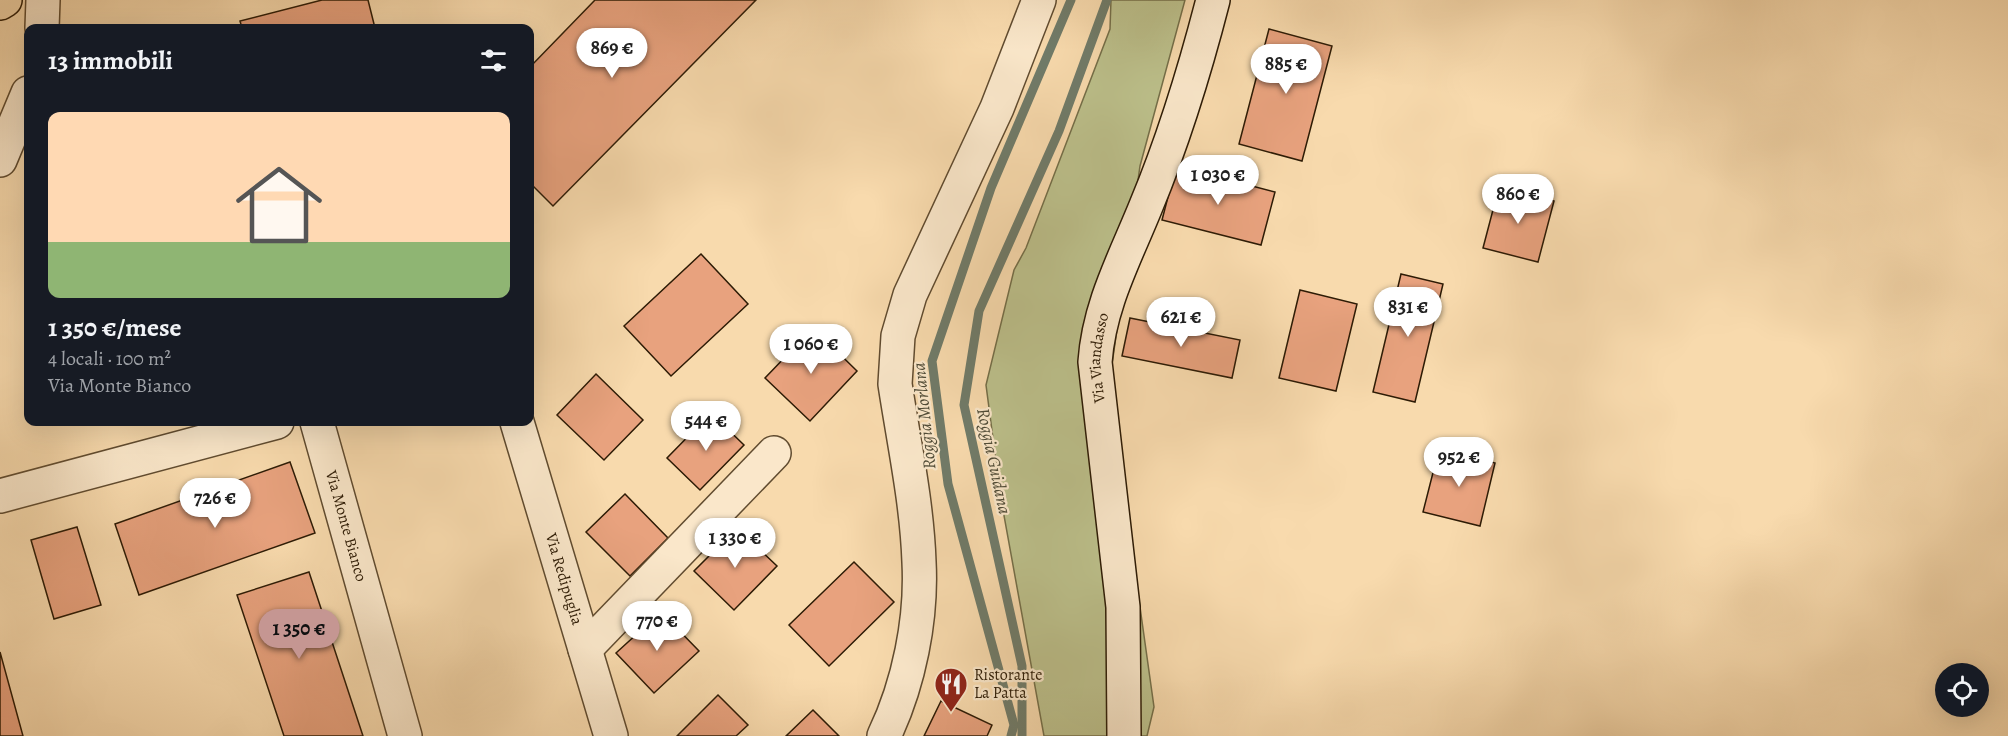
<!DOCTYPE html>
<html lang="it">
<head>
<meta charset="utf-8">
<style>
	body { margin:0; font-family:Alegreya,serif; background:#242831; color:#f1f3f6; height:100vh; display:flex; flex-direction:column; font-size:22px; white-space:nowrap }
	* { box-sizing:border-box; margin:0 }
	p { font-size:20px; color:#9ea1a6 }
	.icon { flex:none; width:33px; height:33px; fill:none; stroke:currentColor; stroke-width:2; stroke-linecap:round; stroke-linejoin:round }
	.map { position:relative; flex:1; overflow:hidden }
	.side { position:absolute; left:24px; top:24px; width:510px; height:402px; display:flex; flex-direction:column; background:#171b24; border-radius:12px; box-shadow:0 6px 24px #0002 }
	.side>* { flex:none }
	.controls { position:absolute; left:1935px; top:663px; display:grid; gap:12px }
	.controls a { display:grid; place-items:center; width:54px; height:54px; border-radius:50%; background:#171b24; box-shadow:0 6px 24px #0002; font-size:30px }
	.price { position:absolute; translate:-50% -51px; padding:0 14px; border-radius:21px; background:#fff; color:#222; font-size:20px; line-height:39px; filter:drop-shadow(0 2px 3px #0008) }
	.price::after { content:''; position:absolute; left:50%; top:36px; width:18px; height:14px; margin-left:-9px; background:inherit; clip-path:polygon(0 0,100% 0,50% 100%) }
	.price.current { background:#c59692; color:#111 }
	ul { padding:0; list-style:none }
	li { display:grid; align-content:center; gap:12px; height:318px; padding:0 24px }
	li+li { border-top:2px solid #363941 }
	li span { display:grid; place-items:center; height:186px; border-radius:12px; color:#555 }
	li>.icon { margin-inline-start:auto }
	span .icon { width:108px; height:108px; fill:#fffc; stroke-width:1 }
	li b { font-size:26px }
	h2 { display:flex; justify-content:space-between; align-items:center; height:72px; padding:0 24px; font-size:26px }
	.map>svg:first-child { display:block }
</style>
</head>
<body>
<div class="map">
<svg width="2008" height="736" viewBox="0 0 2008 736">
	<rect width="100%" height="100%" fill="#f8daad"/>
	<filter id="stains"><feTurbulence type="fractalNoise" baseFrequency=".00333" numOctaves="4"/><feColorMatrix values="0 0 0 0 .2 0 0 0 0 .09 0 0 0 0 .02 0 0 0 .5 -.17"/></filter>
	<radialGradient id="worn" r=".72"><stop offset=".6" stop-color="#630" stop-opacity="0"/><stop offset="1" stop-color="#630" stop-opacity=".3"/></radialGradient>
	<path fill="#bcc08b" stroke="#746e48" stroke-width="1.5" d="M1111,0h74l-45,166 -31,220 45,321 -7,29h-103l-43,-237 -15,-114 28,-115 12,-22 84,-219z"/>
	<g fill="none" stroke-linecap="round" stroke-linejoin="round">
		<g stroke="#707b69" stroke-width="9">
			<path d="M1011,736l3,-11 -66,-241 -16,-123 59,-173 80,-188"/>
			<path d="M1022,736v-70l-58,-261 15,-94 80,-180 48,-131"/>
		</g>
	</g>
	<g fill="#e8a27e" stroke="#2d1b05" stroke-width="1.5">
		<path d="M322,0h46l7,28h-133l-2,-7z"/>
		<path d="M595,0h161l-203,206 -23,-23v-116z"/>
		<path d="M1269,29l63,17 -30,115 -63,-17z"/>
		<path d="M1176,166l99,26 -14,53 -99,-25z"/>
		<path d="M1499,187l55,14 -16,61 -55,-14z"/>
		<path d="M701,254l47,50 -77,72 -47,-50z"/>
		<path d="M1401,274l42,10 -28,118 -42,-10z"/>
		<path d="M1300,290l57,14 -21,87 -57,-13z"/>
		<path d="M1130,318l110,22 -8,38 -110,-22z"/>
		<path d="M813,328l44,43 -47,50 -45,-43z"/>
		<path d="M596,374l47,46 -39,40 -47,-45z"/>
		<path d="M711,413l33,32 -44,45 -33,-32z"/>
		<path d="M1439,449l56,14 -15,63 -57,-14z"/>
		<path d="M290,462l25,71 -176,62 -24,-71z"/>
		<path d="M625,494l43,44 -38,38 -44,-44z"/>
		<path d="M77,527l24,78 -47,14 -23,-79z"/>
		<path d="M737,528l40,38 -43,44 -40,-39z"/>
		<path d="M854,562l40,40 -65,64 -40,-41z"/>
		<path d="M309,572l54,164h-79l-47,-141z"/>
		<path d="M661,612l38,39 -45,42 -38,-40z"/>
		<path d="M0,652l23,84h-23z"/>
		<path d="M718,695l30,30 -12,11h-59z"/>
		<path d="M941,701l51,24 -5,11h-63z"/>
		<path d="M813,710l26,26h-53z"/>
	</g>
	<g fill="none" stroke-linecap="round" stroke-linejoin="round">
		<g stroke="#604b2f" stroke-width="36">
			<g id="street">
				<path d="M42,28l1,-28"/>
				<path d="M0,160l28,-67"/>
				<path id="s1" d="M317,422l88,314"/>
				<path id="s2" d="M517,422l94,314"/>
				<path d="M0,496l277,-74"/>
				<path d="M585,649l189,-196"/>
				<path d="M884,736c25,-52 38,-117 35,-174 -2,-59 -15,-119 -24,-178l3,-48 12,-41 87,-187 42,-108"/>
			</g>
		</g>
		<g stroke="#2d1b05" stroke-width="36">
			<g id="secondary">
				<path id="s3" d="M1124,736l-1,-129 -28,-245c4,-57 30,-104 51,-156 28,-67 49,-136 67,-206"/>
			</g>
		</g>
		<g stroke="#2d1b05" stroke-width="36">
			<path id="highway" d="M0,3l5,-3"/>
		</g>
		<use href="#street" stroke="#fae7ca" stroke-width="33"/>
		<use href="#secondary" stroke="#fae7ca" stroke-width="33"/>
		<use href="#highway" stroke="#f8daad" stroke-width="33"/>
	</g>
	<defs>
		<g id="restaurant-pin" transform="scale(1.725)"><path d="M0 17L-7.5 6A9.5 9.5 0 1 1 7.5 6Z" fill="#8f2418" stroke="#fae7ca"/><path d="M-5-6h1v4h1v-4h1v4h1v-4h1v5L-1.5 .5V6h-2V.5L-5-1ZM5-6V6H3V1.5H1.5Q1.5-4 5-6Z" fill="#fff"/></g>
	</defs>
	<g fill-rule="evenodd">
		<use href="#restaurant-pin" x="951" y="684"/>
	</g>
	<g text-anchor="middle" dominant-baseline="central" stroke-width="4.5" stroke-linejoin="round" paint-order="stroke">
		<g font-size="16" fill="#2d1b05" stroke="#fae7ca">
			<text stroke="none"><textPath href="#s3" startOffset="380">Via Viandasso</textPath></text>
			<text stroke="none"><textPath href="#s1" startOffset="108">Via Monte Bianco</textPath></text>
			<text stroke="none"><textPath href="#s2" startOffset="164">Via Redipuglia</textPath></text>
		</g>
		<g font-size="16" fill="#2d1b05" stroke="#fae7ca" text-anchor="start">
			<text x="974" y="675">Ristorante<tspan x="974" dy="18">La Patta</tspan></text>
		</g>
		<g font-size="18" font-style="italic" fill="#4f4b37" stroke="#fae7ca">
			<text transform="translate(924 416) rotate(-96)">Roggia Morlana</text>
			<text transform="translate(994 461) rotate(78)">Roggia Guidana</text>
		</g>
	</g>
	<rect width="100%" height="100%" filter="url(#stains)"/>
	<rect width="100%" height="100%" fill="url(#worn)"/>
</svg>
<div class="controls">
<a><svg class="icon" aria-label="locate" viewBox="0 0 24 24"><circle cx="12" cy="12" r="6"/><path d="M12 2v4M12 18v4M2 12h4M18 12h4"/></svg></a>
</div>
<b class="price" style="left:612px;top:79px">869 €</b>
<b class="price" style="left:1286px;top:95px">885 €</b>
<b class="price" style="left:1218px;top:206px">1 030 €</b>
<b class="price" style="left:1518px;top:225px">860 €</b>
<b class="price" style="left:1408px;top:338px">831 €</b>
<b class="price" style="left:1181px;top:348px">621 €</b>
<b class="price" style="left:811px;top:375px">1 060 €</b>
<b class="price" style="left:706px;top:452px">544 €</b>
<b class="price" style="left:1459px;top:488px">952 €</b>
<b class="price" style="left:215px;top:529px">726 €</b>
<b class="price" style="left:735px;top:569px">1 330 €</b>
<b class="price" style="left:657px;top:652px">770 €</b>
<b class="price current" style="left:299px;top:660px">1 350 €</b>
<section class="side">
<h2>13 immobili<svg class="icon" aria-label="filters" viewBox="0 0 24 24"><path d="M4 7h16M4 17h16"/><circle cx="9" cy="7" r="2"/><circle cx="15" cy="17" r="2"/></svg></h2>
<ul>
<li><span style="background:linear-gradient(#ffd9b3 70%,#8fb573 0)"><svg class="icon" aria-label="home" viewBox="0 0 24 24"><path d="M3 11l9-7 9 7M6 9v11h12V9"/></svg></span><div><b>1 350 €/mese</b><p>4 locali · 100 m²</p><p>Via Monte Bianco</p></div></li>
</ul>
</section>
</div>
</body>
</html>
